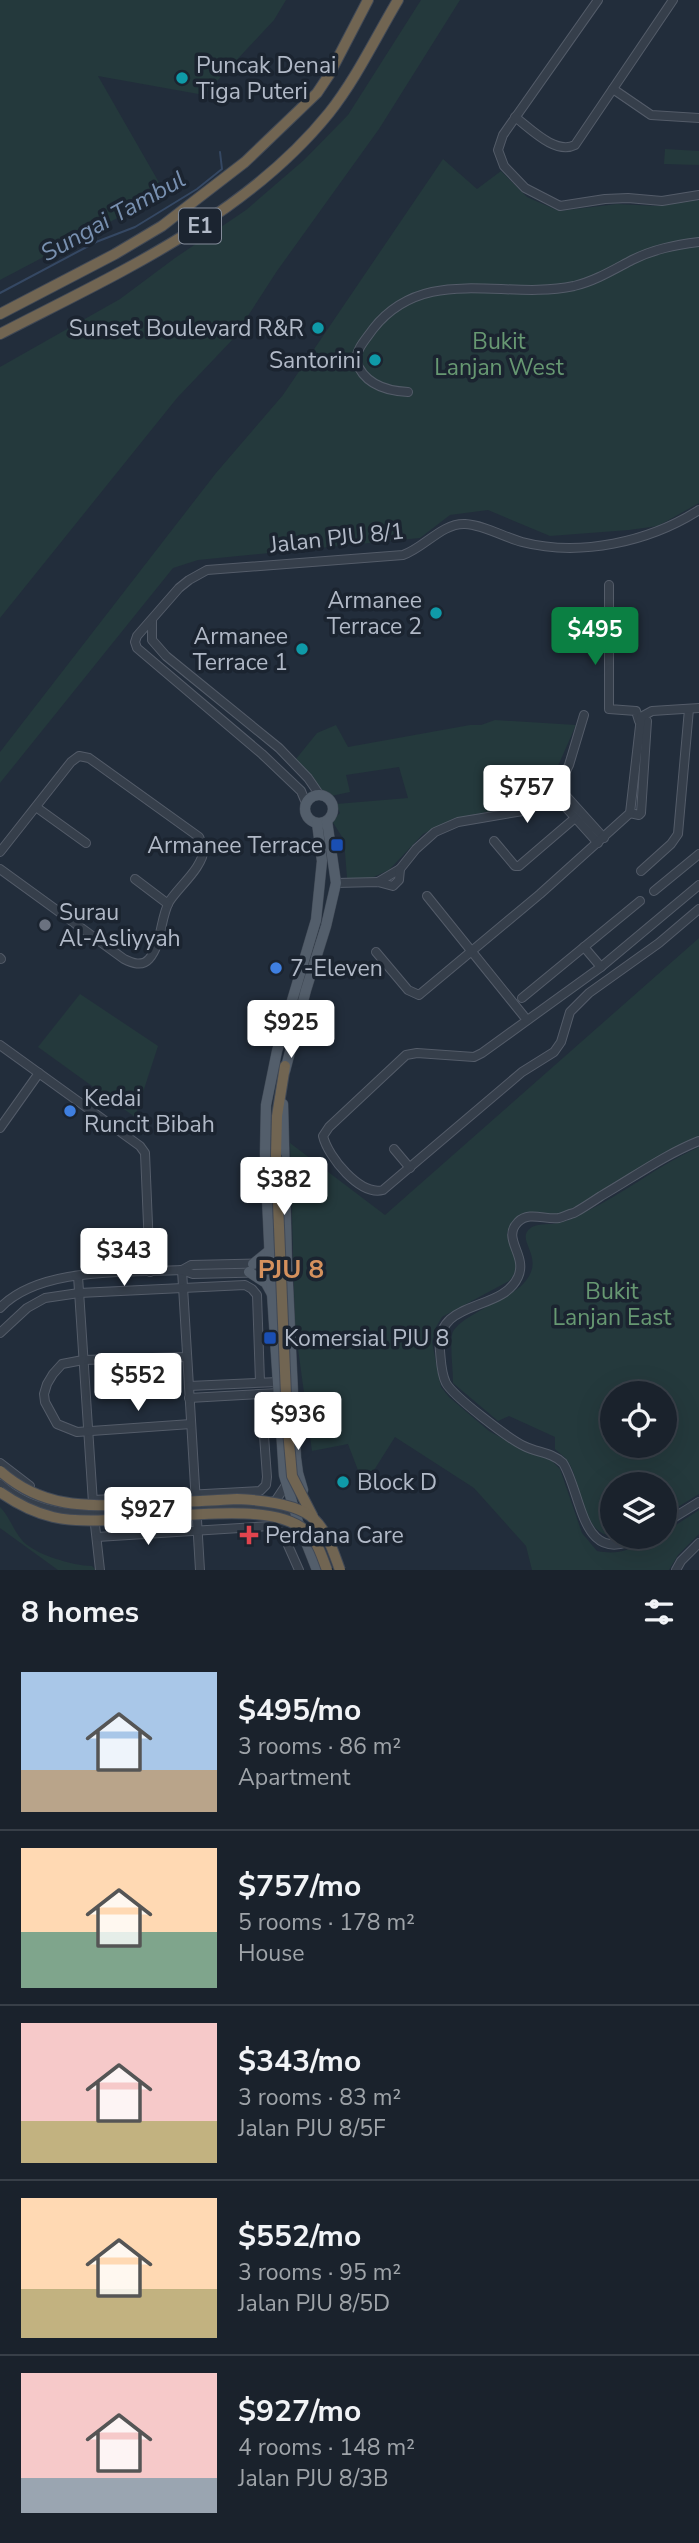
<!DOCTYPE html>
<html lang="en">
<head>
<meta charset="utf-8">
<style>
	body { margin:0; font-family:"Nunito Sans",sans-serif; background:#272f38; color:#f1f3f6; height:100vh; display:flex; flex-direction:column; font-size:26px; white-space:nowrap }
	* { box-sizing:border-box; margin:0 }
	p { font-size:23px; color:#9fa4a9 }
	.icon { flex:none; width:38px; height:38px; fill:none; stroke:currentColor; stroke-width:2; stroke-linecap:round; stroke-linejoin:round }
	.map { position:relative; height:1570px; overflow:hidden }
	.side { display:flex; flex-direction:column; background:#1a222c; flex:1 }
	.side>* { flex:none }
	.fabs { position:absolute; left:600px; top:1381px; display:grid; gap:14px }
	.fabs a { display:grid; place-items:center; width:77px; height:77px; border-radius:50%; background:#1a222c; box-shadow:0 7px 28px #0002,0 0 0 2px #383f48; font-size:35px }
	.price { position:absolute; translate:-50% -60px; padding:0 16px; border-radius:7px; background:#fff; color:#222; font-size:23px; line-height:46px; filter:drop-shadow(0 2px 4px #0008) }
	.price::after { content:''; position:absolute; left:50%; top:42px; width:21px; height:16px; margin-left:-10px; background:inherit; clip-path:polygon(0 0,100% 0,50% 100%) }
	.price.selected { background:#0b8043; color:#fff }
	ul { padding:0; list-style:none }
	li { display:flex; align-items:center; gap:21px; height:175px; padding:0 21px }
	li+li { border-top:2px solid #383f48 }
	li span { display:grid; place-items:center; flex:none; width:196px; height:140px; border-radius:0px; color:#555 }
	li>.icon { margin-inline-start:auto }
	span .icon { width:84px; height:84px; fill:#fffc; stroke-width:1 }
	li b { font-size:30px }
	h2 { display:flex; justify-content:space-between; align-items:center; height:84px; padding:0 21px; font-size:30px }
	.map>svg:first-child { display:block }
</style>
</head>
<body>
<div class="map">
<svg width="699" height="1570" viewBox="0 0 699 1570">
	<rect width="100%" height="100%" fill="#222d3b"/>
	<g fill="#24393c" fill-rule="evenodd">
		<path d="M0,0h286l-12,20 -70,75 -106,-19 67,117 -165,87z"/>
		<path d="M421,0h39l-81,129 -102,142 -44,68 -56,59 -177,220v-251l120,-68 55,-41 71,-48 58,-50 44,-45z"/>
		<path d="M665,149l34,2v14l-35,-1z"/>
		<path d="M443,159l34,30 24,-18 26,26 32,14 58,-7 41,2 41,-6v303l-41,23 -29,4 -79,6 -62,-26 -38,5 -30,23 -222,22 -25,8 -173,215v-31l216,-279 67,-78z"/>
		<path d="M495,720l81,5 -26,59 -47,25 -48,9 -32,16 -34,36 -22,10 -20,-2 -3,-38 -12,-19 8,-8 -4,-9 72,-6 -9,-31 -53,8 4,17 -19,4 -10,-5 -25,-32 21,-26 19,-8 12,22 122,-22h11z"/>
		<path d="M699,938v199l-41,20 -95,57h-35l-14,8 -7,11c4,21 19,28 2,48l-67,36 -6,10 -4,15 9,45 8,10 40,34 40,22 22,7 9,9 22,64 15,18c36,7 41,-14 68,-15v-4l34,-22v24l-21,21 -9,15h-137l-6,-24 -52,-58 -79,-51 -31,49 -16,-42 -36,7 -17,-124 -5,-184 95,72z"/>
		<path d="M80,994l78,52 -23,71 -97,-70z"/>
		<path d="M699,1147v347l-34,21v-31h-53v52c-33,-4 -29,-54 -45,-76 -3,-4 -9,-8 -12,-11v-12l-46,-21 -11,5 -45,-38c0,-16 -3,-33 -1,-48 2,-17 58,-36 72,-52 24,-27 -12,-43 8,-56 8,-4 18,-2 26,-4 9,-2 18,-6 25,-10 41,-19 75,-48 116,-66zM612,1393h53v53h-53z"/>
		<path d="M0,1507c9,9 13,22 21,32 11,15 53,27 71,27l4,4h-38l-58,-42z"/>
	</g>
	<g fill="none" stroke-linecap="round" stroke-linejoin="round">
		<path stroke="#354863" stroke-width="2" d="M0,293l96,-51 39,-15 62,-38 25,-20 -2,-17"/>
		<g stroke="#545c69" stroke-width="10">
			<g id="minor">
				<path d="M598,0l-95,135 -5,15 6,16 21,22 35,18 45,-7 23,-1 34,3 37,-6"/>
				<path d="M613,89l38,26 48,3"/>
				<path d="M515,117c15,11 40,38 60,28l98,-145"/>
				<path d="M408,392c-22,-1 -44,-8 -52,-31 0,-12 10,-22 17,-32 52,-66 131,-28 201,-43 21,-5 39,-16 58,-26 22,-11 43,-15 67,-18"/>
				<path d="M609,585v124l27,2 3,10"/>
				<path d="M152,621v19l14,16 113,92 29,30 11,16"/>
				<path d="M558,787l46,51"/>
				<path d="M552,792l46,51"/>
				<path d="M306,803l-5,-12 -39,-37 -125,-106 -2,-6 2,-6 42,-48 10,-8 18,-10 196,-15c21,-7 39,-32 62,-31 19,1 39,13 57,18 58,15 127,0 177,-32"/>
				<path d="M36,807l50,36"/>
				<path d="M630,813l9,2 2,-2 6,-92"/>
				<path d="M494,841l21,25h4l56,-48"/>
				<path d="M0,852l71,-90 8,-6 10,2 110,79 5,11c-1,20 -25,38 -35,54 -9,17 -7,42 -20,57 -7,8 -17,4 -25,0l-124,-90"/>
				<path d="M641,871l30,-27 7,-10 11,-125"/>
				<path d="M135,879l33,25"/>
				<path d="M378,882l22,-13 16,-20 19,-17 23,-10 65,-11 35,-24 11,-22 15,-50"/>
				<path d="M336,883l42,-1 15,4 6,-6 1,-11"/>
				<path d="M699,885l-98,82 -119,86 -8,4 -57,-4 -11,2 -77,72 -6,9c5,21 37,60 60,54l139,-118 32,-20 7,-10 9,-30 19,-19 70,-50 40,-34"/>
				<path d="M654,891l45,-37"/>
				<path d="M427,896l100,124"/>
				<path d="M584,947l17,20"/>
				<path d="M376,952l32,38 11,5 121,-101 90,-81 11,-96 11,-6 47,-3"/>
				<path d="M0,958l1,1"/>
				<path d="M522,998l118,-97"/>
				<path d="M0,1045l140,101 5,7 5,119"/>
				<path d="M0,1128l39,-55"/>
				<path d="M394,1149l16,19"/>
				<path d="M182,1270l18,300"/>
				<path d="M182,1270l9,-5 82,-2"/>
				<path d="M78,1276l15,227"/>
				<path d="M0,1308c40,-42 128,-35 182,-38l11,4 81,-2"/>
				<path d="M0,1333l27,-25 18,-10 34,-5 166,-8 7,4 5,6 3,87"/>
				<path d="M187,1357l-104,3 -21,4 -9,10 -6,10 -3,10 1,8 12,22 20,8 114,-8"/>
				<path d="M189,1386l89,-4"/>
				<path d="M189,1398l89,-5"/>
				<path d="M0,1463l30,23"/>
				<path d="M0,1484c36,32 81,31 126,30"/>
				<path d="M93,1500l167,-9 6,-6 1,-8 -6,-83"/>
				<path d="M196,1508l70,-3 10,-5 10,-15"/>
				<path d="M258,1511l24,1 13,9"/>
				<path d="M94,1516l6,54"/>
				<path d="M665,1523l34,-21"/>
				<path d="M641,1536c-60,34 -58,-40 -78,-73 -12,-11 -25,-10 -39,-17 -15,-7 -71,-50 -78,-63 -5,-10 -5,-22 -6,-32 -6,-53 62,-38 78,-74 10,-22 -17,-38 0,-55 11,-11 27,-2 41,-4 4,-1 10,-4 15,-5 9,-5 18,-11 27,-17 33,-19 63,-41 98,-55"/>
				<path d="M97,1537l173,-11 13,8 16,36"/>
				<path d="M676,1570l5,-9 18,-18"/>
			</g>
		</g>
		<g stroke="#3f4854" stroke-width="11">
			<g id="major">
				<circle cx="319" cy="809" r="14"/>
				<path d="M285,1071l21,-81 20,-64 10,-43 -9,-62"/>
				<path d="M283,1104l4,159 9,195 2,15 5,17"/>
				<path d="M253,1264l16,-13"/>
				<path d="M249,1272l17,11 6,11"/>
				<path d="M317,1570l-19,-48 -14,-47 -14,-212 -5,-109 1,-49 11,-54 39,-131 6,-59 -5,-38"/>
			</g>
		</g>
		<g stroke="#414956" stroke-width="12">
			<g id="highway">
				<path d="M0,314l115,-60 47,-28 83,-64 72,-69 12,-18 39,-75"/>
				<path d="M0,334c116,-60 245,-117 329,-221 27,-34 47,-76 69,-113"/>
				<path d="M276,1155l1,-39 8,-50"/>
			</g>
		</g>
		<use href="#minor" stroke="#363f4b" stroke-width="8"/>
		<use href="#major" stroke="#535e6b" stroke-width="10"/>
		<use href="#highway" stroke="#716552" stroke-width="10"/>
		<g stroke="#414956" stroke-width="12" stroke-linecap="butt">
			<g id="highway-bridge">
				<path d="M276,1155l11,264 5,57 21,41"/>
				<path d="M0,1471c44,39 89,35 144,33 31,-2 62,-3 93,-5 22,1 62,4 78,21 13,13 19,34 25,50"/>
				<path d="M0,1492c17,12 32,20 53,25 60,15 212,-26 254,15 11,10 15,25 20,38"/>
			</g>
		</g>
		<use href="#highway-bridge" stroke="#716552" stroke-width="10"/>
	</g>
	<g fill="#0f9aa8" stroke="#1b2430" stroke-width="2.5">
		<circle cx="182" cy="78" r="7"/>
		<circle cx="318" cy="328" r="7"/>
		<circle cx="375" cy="360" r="7"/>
		<circle cx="436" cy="613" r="7"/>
		<circle cx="302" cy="649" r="7"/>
		<circle cx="343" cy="1482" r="7"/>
	</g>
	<g fill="#1a4fb4" stroke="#1b2430" stroke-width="2.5">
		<rect x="330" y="838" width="14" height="14" rx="3.5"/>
		<rect x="263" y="1331" width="14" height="14" rx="3.5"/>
	</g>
	<circle fill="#6b7280" stroke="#1b2430" stroke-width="2.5" cx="45" cy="925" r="7"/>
	<g fill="#3f7fe0" stroke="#1b2430" stroke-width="2.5">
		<circle cx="276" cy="968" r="7"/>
		<circle cx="70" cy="1111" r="7"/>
	</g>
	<path fill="#e0444e" stroke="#1b2430" stroke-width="2.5" d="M245.5 1524.5h7v7h7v7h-7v7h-7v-7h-7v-7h7z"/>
	<g text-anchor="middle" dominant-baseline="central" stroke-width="7" stroke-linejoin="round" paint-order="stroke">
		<rect fill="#1b2430" stroke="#848c9a" stroke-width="2" x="179" y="208.5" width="42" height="35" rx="5"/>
		<g font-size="21" font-weight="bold" fill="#b1b9c7">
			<text x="200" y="226">E1</text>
		</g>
		<g font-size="23" fill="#b1b9c7" stroke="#1b2430" text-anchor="start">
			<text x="196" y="65">Puncak Denai<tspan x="196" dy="26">Tiga Puteri</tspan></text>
			<text x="304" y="328" text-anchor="end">Sunset Boulevard R&amp;R</text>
			<text x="361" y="360" text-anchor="end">Santorini</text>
			<text x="422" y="600" text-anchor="end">Armanee<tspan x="422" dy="26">Terrace 2</tspan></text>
			<text x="288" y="636" text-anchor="end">Armanee<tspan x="288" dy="26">Terrace 1</tspan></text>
			<text x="323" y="845" text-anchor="end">Armanee Terrace</text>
			<text x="59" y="912">Surau<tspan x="59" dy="26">Al-Asliyyah</tspan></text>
			<text x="290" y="968">7-Eleven</text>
			<text x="84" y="1098">Kedai<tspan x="84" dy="26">Runcit Bibah</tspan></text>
			<text x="284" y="1338">Komersial PJU 8</text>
			<text x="357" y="1482">Block D</text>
			<text x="265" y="1535">Perdana Care</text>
		</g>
		<g font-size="23" fill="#679872" stroke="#1b2430">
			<text x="499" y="341">Bukit<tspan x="499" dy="26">Lanjan West</tspan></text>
			<text x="612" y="1291">Bukit<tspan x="612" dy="26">Lanjan East</tspan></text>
		</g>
		<g font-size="23" fill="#b1b9c7" stroke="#1b2430">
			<text transform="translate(337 538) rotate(-6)">Jalan PJU 8/1</text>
		</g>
		<g font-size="24" font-style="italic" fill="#7890b0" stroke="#1b2430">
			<text transform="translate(113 216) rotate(-29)">Sungai Tambul</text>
		</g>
		<g font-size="26" font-weight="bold" fill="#d5915d" stroke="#1b2430">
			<text x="291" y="1269">PJU 8</text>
		</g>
	</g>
</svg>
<div class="fabs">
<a><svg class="icon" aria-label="locate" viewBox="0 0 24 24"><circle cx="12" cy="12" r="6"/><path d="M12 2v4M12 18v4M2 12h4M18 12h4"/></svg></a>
<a><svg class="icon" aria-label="layers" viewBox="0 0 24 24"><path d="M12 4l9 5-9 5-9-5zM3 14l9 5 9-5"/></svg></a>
</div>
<b class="price selected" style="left:595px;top:667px">$495</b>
<b class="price" style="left:527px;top:825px">$757</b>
<b class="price" style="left:291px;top:1060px">$925</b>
<b class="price" style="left:284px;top:1217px">$382</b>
<b class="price" style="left:124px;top:1288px">$343</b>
<b class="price" style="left:138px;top:1413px">$552</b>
<b class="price" style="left:298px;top:1452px">$936</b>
<b class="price" style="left:148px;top:1547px">$927</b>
</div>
<section class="side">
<h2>8 homes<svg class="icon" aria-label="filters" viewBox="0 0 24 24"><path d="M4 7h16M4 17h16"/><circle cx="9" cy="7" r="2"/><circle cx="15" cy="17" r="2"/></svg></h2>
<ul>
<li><span style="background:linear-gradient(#a9c7e8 70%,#b9a48a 0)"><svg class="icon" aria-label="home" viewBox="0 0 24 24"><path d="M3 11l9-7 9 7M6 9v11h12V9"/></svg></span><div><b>$495/mo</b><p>3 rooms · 86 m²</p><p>Apartment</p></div></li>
<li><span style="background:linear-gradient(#ffd9b3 60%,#7fa58c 0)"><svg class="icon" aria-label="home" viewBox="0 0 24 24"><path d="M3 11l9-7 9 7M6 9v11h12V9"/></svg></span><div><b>$757/mo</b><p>5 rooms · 178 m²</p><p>House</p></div></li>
<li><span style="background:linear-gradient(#f6c9c9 70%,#c2b280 0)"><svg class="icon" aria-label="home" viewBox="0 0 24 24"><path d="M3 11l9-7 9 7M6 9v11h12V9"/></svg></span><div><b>$343/mo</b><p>3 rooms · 83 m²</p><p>Jalan PJU 8/5F</p></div></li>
<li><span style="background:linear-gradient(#ffd9b3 65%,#c2b280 0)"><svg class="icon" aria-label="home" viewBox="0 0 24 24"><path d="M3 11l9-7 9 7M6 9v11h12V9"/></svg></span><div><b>$552/mo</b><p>3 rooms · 95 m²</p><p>Jalan PJU 8/5D</p></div></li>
<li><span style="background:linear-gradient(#f6c9c9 75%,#9aa5b1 0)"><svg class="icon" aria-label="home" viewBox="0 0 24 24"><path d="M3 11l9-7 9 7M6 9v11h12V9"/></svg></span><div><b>$927/mo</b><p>4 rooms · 148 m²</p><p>Jalan PJU 8/3B</p></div></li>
</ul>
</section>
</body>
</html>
